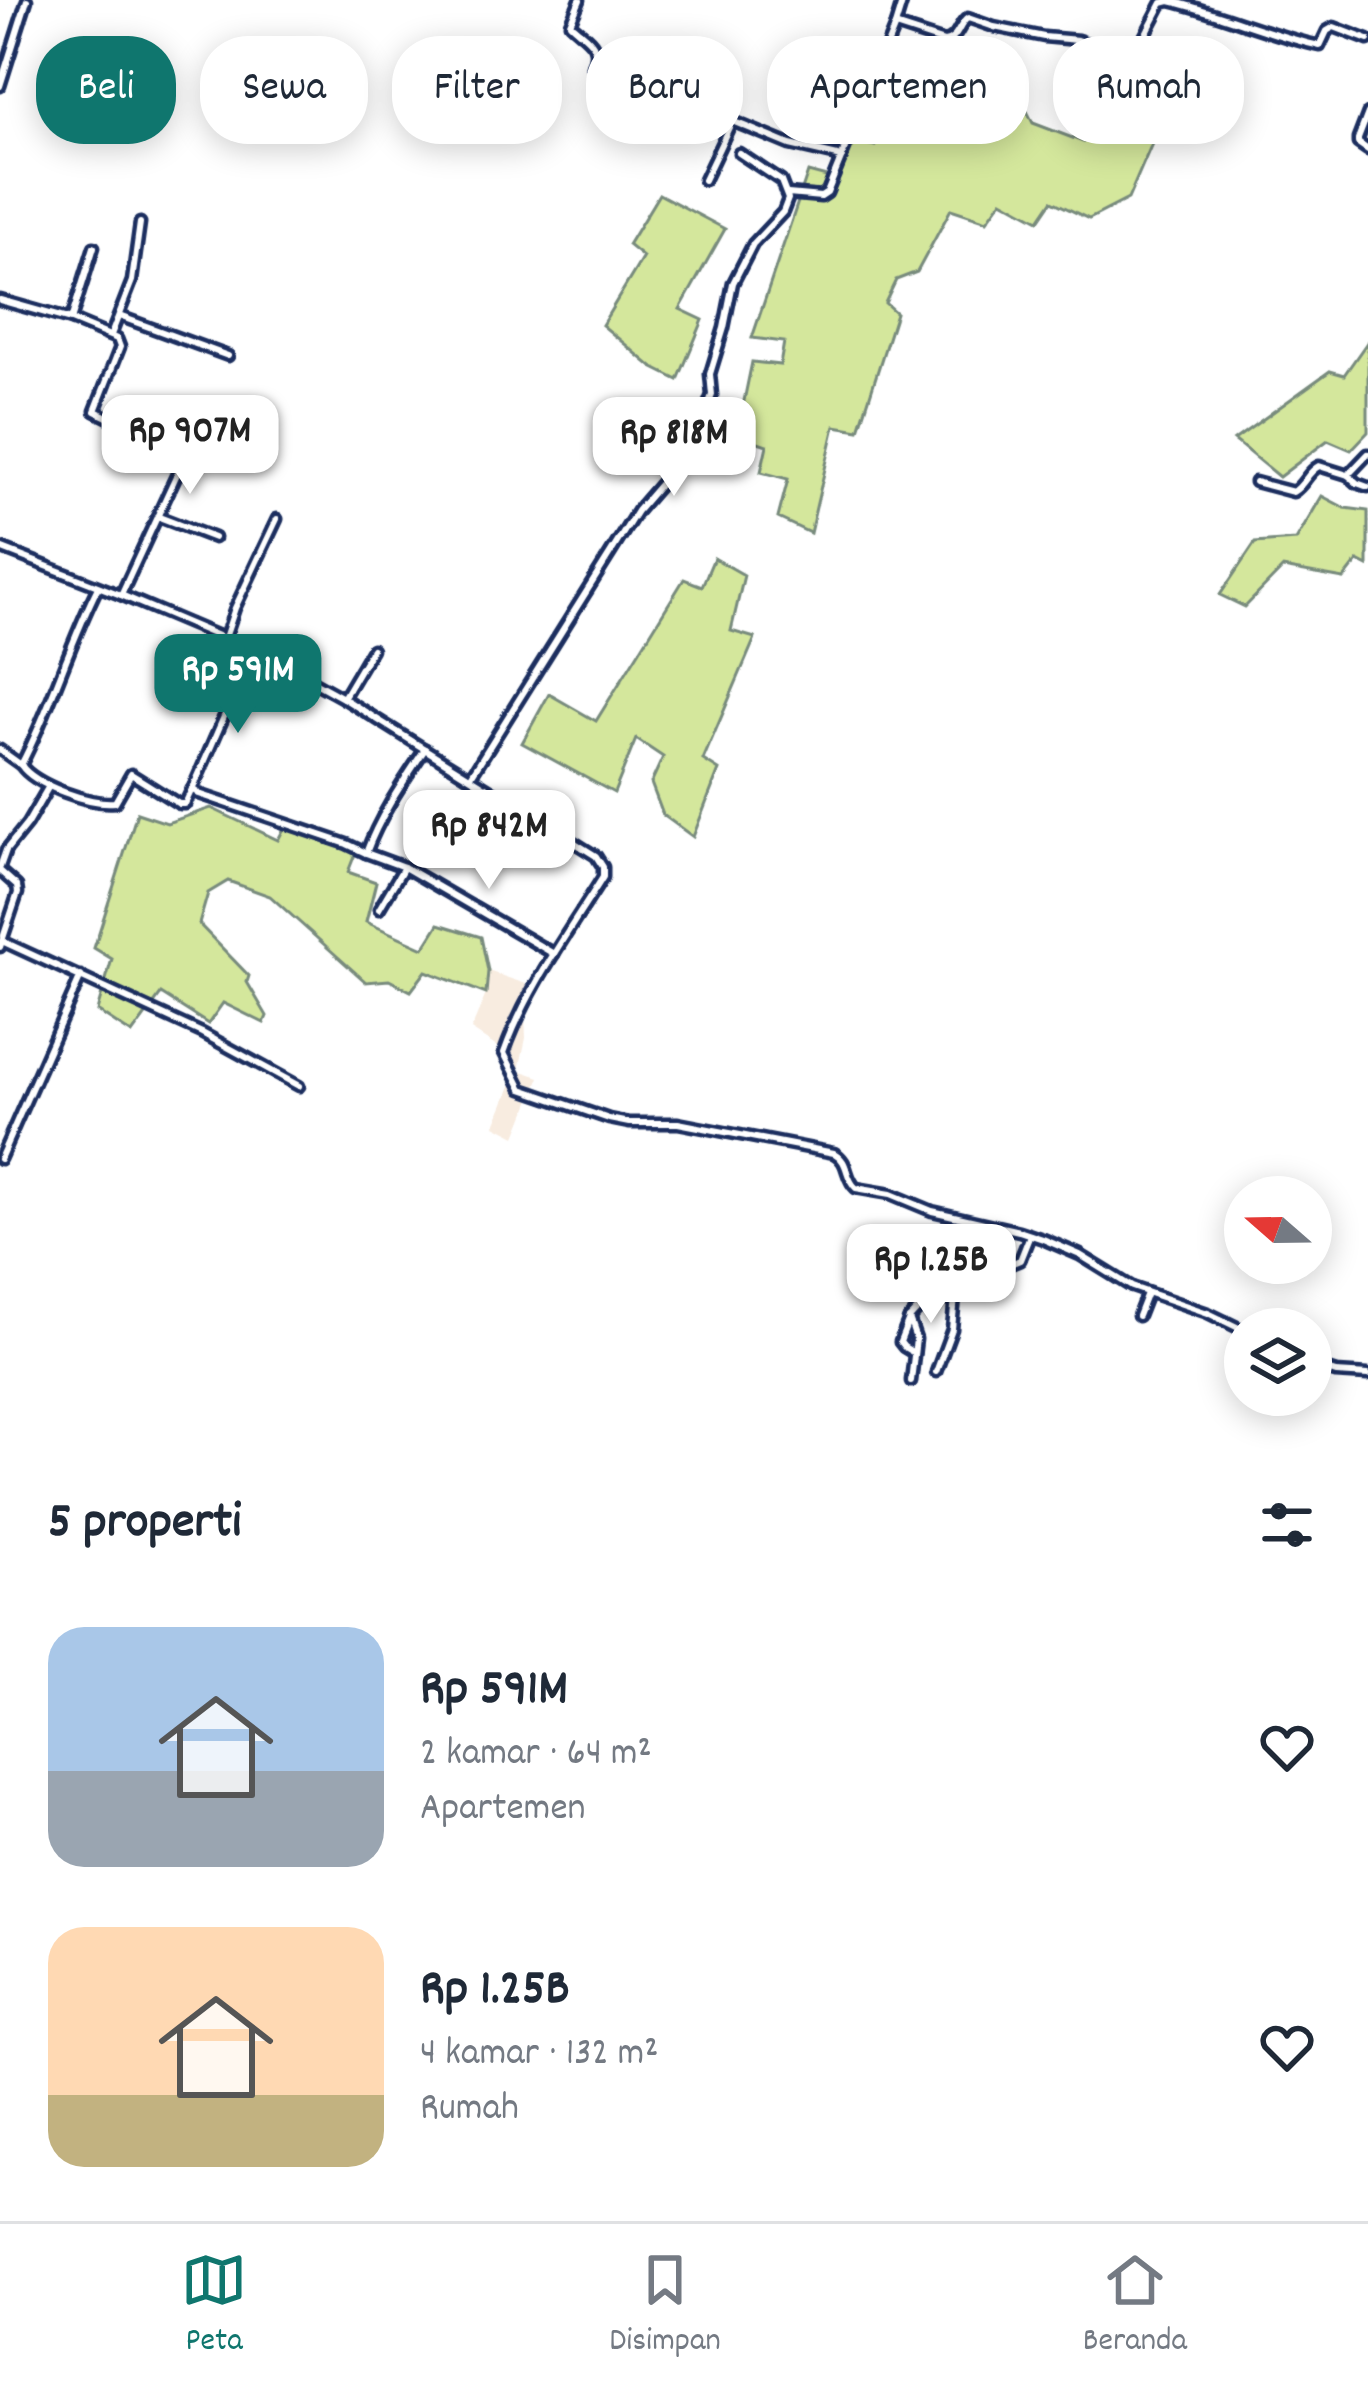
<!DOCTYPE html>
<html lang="id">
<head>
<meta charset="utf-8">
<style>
	body { margin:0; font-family:Dekko,sans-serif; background:#f2f2f3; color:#1f2937; height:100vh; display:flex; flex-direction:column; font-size:45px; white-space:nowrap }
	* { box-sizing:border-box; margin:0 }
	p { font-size:39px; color:#747a83 }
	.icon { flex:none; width:66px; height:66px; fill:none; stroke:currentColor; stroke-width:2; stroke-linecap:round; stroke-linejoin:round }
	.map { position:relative; height:1453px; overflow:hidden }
	.side { display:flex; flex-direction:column; background:#fff; flex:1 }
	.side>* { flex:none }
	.banner { position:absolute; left:36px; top:36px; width:1296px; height:108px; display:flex; gap:24px }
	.needle { width:78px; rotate:290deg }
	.buttons { position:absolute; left:1224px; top:1176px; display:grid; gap:24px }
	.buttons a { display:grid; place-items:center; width:108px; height:108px; border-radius:50%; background:#fff; box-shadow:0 6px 30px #0003; font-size:60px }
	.price { position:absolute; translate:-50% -102px; padding:0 27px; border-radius:24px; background:#fff; color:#222; font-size:39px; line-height:78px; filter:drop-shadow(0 3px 6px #0008) }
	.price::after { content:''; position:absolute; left:50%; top:72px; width:36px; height:27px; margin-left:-18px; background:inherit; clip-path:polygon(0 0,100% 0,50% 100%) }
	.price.on { background:#0f766e; color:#fff }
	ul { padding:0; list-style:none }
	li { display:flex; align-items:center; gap:36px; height:300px; padding:0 48px }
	li span { display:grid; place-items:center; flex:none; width:336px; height:240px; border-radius:36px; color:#555 }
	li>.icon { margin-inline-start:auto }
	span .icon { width:144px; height:144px; fill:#fffc; stroke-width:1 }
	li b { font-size:51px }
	h2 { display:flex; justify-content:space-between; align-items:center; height:144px; padding:0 48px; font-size:51px }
	.pill { padding:0 42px; border-radius:48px; background:#fff; box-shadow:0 6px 30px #0003; font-size:42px; line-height:108px }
	.pill.on { background:#0f766e; color:#fff }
	.menu { display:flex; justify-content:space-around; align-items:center; height:168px; border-top:3px solid #e0e1e3; background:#fff; font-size:33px; color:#747a83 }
	.menu a { display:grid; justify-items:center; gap:6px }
	.menu .on { color:#0f766e }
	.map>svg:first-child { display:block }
</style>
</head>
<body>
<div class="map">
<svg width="1368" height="1453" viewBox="0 0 1368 1453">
	<rect width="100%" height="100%" fill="#fff"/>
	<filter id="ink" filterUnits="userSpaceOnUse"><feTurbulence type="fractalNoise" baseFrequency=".00833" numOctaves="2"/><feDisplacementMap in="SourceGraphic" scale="24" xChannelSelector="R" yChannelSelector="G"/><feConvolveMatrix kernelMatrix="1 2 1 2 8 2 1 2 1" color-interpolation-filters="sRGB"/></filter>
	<g filter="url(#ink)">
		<path fill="#f8ece0" d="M488,971l47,16 -10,26 1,25 -7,32 21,7 -24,59 -21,-11 18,-44 -13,-32 -29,-19 15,-36z"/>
		<g fill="#d4e79c" stroke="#788b7d" stroke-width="3">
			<path d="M1102,82l38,13 -8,22 27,10 -31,72 -39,20 -37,-18 -13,19 -37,-20 -15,21 -36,-12 -34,63 -21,8 -11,23 11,10 -37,117 -24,-4 -25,107 -32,-15 10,-39 -27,-7 6,-27 -30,-10 15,-73 28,3 4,-23 -32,-4 56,-166 26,7 20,-38 21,5 23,-42 38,10 24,-23 49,17 18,3 6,12 50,19z"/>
			<path d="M659,194l66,35 -45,80 23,11 -25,60 -26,-13 -50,-42 41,-68 -15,-12z"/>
			<path d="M1368,341v91l-17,18 -23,-10 -49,37 -45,-37 96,-69 14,4z"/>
			<path d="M1322,496l23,12 23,3v55l-10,-5 -14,18 -61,-11 -38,39 -25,-12 35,-52 41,-3z"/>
			<path d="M714,558l30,17 -13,56 24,7 -52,122 16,10 -26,67 -30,-22 -12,-32 12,-26 -27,-18 -22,54 -92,-50 27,-49 47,27 88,-142 18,7z"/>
			<path d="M211,808l67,32 11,-21 47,24 21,6 -9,23 28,10 -10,40 58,26 15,-24 42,13 7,34 -2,23 -60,-23 -15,20 -22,-11 -23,2 -96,-86 -42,-15 -20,12 -9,31 50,52 -2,6 20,34 -3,7 -41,-20 -15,21 -47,-30 -29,40 -35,-23 15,-52 -18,-11 43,-135 30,10z"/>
		</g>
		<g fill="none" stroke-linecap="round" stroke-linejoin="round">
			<g stroke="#1b2f5e" stroke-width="15">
				<g id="minor">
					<path d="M580,0l-10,23c14,14 33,20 22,43"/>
					<path d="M895,26l49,16c15,-2 14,-18 24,-24l26,9 50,10 34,3 50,17 11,-10 23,-44 8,-2c51,12 99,34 150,45l7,-15 7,-4 34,13"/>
					<path d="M0,86l27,-86"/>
					<path d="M1368,113l-10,26v4l10,7"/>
					<path d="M704,180l28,-59 58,24 52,12"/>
					<path d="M788,194l33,3 6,-4 68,-167 8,-26"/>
					<path d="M0,300l71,20 46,19 3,8 -25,64 84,41 3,11 -61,132"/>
					<path d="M119,316l109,40"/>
					<path d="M71,320l23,-73"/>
					<path d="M111,335l21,-54 8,-58"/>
					<path d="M1348,475l9,8 11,4"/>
					<path d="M1255,482l38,10c12,-7 14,-20 26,-26l29,9 20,-21"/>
					<path d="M159,517l55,21"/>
					<path d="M0,548l121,47 151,64 71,39 253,158 7,11v10c-35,56 -77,113 -99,176l18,36 87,30 20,4h49l156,30c16,9 10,24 22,35l35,6 41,17 87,20 24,8 37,16 52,32 76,26 37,18"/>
					<path d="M225,638l10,-30 42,-89"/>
					<path d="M203,676l20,-18 6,-18"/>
					<path d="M343,698l29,-49"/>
					<path d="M0,750l21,15c30,-57 48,-121 77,-178"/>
					<path d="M21,765c13,20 70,40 94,37l16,-28 48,30h6l7,-15 7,5 148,50 19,9"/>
					<path d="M471,776l166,-265 37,-43 35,-65 3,-8 -2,-21 14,-46 9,-45 20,-39 30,-32 5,-13 -7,-18 -42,-28"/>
					<path d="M193,788l53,-122 -22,-12"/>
					<path d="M511,860l25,-41"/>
					<path d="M0,867l6,-17 21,-26 22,-38"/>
					<path d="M404,867l150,87"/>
					<path d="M0,871l17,15 1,7 -18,54"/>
					<path d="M379,909l25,-42 -38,-14c14,-38 37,-71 59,-104"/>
					<path d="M2,941l200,92 97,53"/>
					<path d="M0,1159l81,-183"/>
					<path d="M1138,1316l9,-23"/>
					<path d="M909,1319l7,20 -5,42"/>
					<path d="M914,1353l-10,-6 -4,-5 9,-23 13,-14 34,-19 64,-26 10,-25"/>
					<path d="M1311,1365l25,8 32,2"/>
					<path d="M936,1372l16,-43 4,-43"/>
				</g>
			</g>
			<use href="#minor" stroke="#fff" stroke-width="6"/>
		</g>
	</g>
</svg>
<div class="buttons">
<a><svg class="needle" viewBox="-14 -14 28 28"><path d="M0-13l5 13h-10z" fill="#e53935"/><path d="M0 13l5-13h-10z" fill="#747a83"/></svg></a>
<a><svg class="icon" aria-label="layers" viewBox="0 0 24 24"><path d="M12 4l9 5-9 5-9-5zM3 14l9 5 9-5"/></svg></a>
</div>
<b class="price" style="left:190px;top:497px">Rp 907M</b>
<b class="price" style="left:674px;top:499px">Rp 818M</b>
<b class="price on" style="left:238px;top:736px">Rp 591M</b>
<b class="price" style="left:489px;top:892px">Rp 842M</b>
<b class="price" style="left:931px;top:1326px">Rp 1.25B</b>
<div class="banner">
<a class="pill on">Beli</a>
<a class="pill">Sewa</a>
<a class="pill">Filter</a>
<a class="pill">Baru</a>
<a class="pill">Apartemen</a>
<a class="pill">Rumah</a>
</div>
</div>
<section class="side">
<h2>5 properti<svg class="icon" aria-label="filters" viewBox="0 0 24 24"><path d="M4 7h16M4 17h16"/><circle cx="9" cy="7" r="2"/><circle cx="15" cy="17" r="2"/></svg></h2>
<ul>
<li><span style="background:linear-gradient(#a9c7e8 60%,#9aa5b1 0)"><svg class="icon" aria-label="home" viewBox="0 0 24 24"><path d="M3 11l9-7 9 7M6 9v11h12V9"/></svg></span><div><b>Rp 591M</b><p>2 kamar · 64 m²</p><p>Apartemen</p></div><svg class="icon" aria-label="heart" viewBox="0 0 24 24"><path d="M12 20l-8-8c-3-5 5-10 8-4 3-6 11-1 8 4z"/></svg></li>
<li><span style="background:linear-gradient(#ffd9b3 70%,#c2b280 0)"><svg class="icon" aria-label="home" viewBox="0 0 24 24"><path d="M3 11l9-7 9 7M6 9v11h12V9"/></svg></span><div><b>Rp 1.25B</b><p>4 kamar · 132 m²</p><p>Rumah</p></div><svg class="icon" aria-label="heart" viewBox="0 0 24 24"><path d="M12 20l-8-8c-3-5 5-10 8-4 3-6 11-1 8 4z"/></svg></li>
</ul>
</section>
<nav class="menu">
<a class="on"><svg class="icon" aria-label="map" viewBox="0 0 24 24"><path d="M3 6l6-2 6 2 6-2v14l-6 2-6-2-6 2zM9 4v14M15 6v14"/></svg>Peta</a>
<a><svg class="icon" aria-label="saved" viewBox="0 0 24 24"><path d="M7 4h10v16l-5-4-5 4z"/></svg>Disimpan</a>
<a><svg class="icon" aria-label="home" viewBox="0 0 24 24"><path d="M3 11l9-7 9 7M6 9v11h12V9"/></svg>Beranda</a>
</nav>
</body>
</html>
